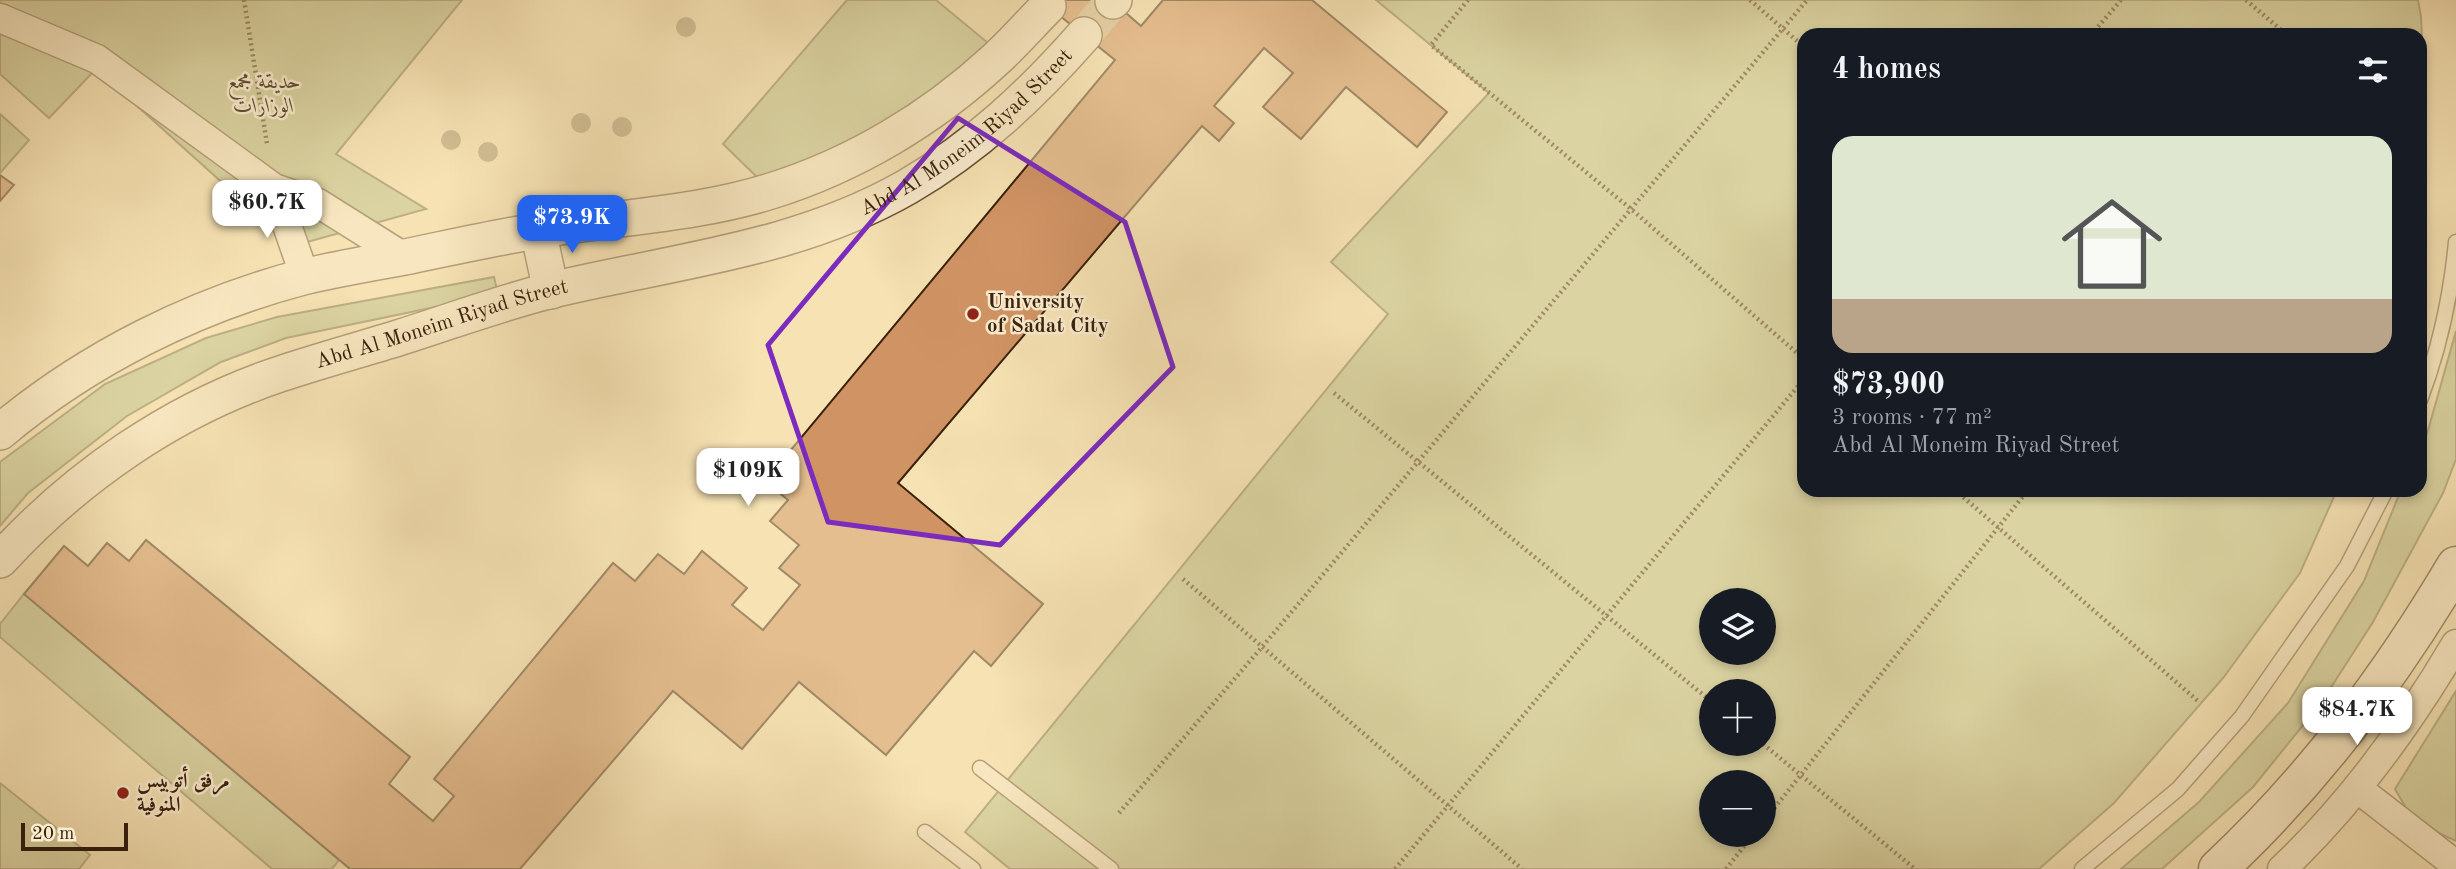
<!DOCTYPE html>
<html lang="en">
<head>
<meta charset="utf-8">
<style>
	body { margin:0; font-family:"Old Standard TT",Amiri,serif; background:#20242c; color:#f1f3f6; height:100vh; display:flex; flex-direction:column; font-size:26px; white-space:nowrap }
	* { box-sizing:border-box; margin:0 }
	p { font-size:23px; color:#9ea1a6 }
	.icon { flex:none; width:38px; height:38px; fill:none; stroke:currentColor; stroke-width:2; stroke-linecap:round; stroke-linejoin:round }
	.map { position:relative; flex:1; overflow:hidden }
	.side { position:absolute; left:1797px; top:28px; width:630px; height:469px; display:flex; flex-direction:column; background:#171b24; border-radius:21px; box-shadow:0 4px 10px #0003 }
	.side>* { flex:none }
	.fabs { position:absolute; left:1699px; top:588px; display:grid; gap:14px }
	.fabs a { display:grid; place-items:center; width:77px; height:77px; border-radius:50%; background:#171b24; box-shadow:0 4px 10px #0003; font-size:35px }
	.scale { position:absolute; left:21px; bottom:18px; width:107px; box-sizing:border-box; padding-left:7px; border:4px solid #3a210c; border-top:0; font-size:19px; line-height:24px; white-space:nowrap; color:#3a210c; -webkit-text-stroke:5px #f9ecce; paint-order:stroke }
	.price { position:absolute; translate:-50% -60px; padding:0 16px; border-radius:14px; background:#fff; color:#222; font-size:23px; line-height:46px; filter:drop-shadow(0 2px 4px #0008) }
	.price::after { content:''; position:absolute; left:50%; top:42px; width:21px; height:16px; margin-left:-10px; background:inherit; clip-path:polygon(0 0,100% 0,50% 100%) }
	.price.active { background:#2563eb; color:#fff }
	ul { padding:0; list-style:none }
	li { display:grid; align-content:center; gap:14px; height:371px; padding:0 35px }
	li+li { border-top:2px solid #363941 }
	li span { display:grid; place-items:center; height:217px; border-radius:21px; color:#555 }
	li>.icon { margin-inline-start:auto }
	span .icon { width:126px; height:126px; fill:#fffc; stroke-width:1 }
	li b { font-size:30px }
	h2 { display:flex; justify-content:space-between; align-items:center; height:84px; padding:0 35px; font-size:30px }
	.map>svg:first-child { display:block }
</style>
</head>
<body>
<div class="map">
<svg width="2456" height="869" viewBox="0 0 2456 869">
	<rect width="100%" height="100%" fill="#f6e2b3"/>
	<filter id="stains"><feTurbulence type="fractalNoise" baseFrequency=".00286" numOctaves="4"/><feColorMatrix values="0 0 0 0 .2 0 0 0 0 .09 0 0 0 0 .02 0 0 0 .5 -.17"/></filter>
	<radialGradient id="worn" r=".72"><stop offset=".6" stop-color="#630" stop-opacity="0"/><stop offset="1" stop-color="#630" stop-opacity=".3"/></radialGradient>
	<g fill="#bac48f" stroke="#7a724e" stroke-width="2" fill-rule="evenodd">
		<path d="M0,0h462l-126,154 90,55 -137,38 -11,-14 -182,-164 -47,49 -49,-44z"/>
		<path d="M847,0h89l52,43 -34,37 -87,55 -107,45 -37,-36z"/>
		<path d="M1376,0h1042l3,17 5,110 -6,65v-157h-616v455h533l-37,83 -77,105 -109,125 -75,66h-1029l-45,-37 423,-518 -57,-52 158,-169zM1712,600h52v53h-52zM1712,691h52v53h-52zM1712,782h52v53h-52z"/>
		<path d="M0,114l29,26 -29,33z"/>
		<path d="M494,277l4,17 -212,44 -65,24 -94,54 -99,77 -28,33v-64l105,-78 101,-46 71,-21z"/>
		<path d="M2456,331v128l-13,34 -70,129 -52,81 -68,84 -91,82h-41l78,-67 89,-99 76,-122 37,-91h19v-41l7,-15z"/>
		<path d="M24,594l315,266 -7,9h-60l-272,-232v-13z"/>
		<path d="M2456,691v150l-15,-7 -32,-21 -14,-24z"/>
		<path d="M0,783l90,72 -11,14h-79z"/>
	</g>
	<g fill="#d09364" stroke="#3a210c" stroke-width="2">
		<path d="M1040,0h71l30,26 22,-26h149l135,112 -30,35 -71,-60 -45,52 -38,-32 30,-34 -29,-25 -50,58 20,17 -15,18 -17,-15 -304,357 145,121 -52,62 -17,-15 -88,104 -87,-73 -57,67 -69,-58 -153,178h-170l-326,-275 40,-48 24,20 19,-23 22,18 17,-21 264,217 -21,27 44,37 21,-25 -20,-17 179,-216 22,18 23,-27 26,20 18,-23 45,37 -15,17 31,25 37,-45 -21,-17 20,-23 -29,-24 18,-21 -23,-19 350,-421z"/>
		<path d="M0,175l14,10 -14,16z"/>
	</g>
	<g fill="none" stroke-linecap="round" stroke-linejoin="round">
		<path stroke="#d0bb92" stroke-width="35" stroke-dasharray="35 18" stroke-linecap="butt" d="M1084,35l29,-34"/>
		<g stroke="#695136" stroke-width="17">
			<g id="service">
				<path d="M2420,400c19,-50 31,-105 36,-158"/>
				<path d="M980,768l131,101"/>
				<path d="M925,832l48,37"/>
				<path d="M2082,869l96,-80 64,-73 105,-150 39,-76"/>
			</g>
		</g>
		<g stroke="#695136" stroke-width="31">
			<g id="minor">
				<path d="M0,18l97,41 177,129 44,15 86,54"/>
				<path d="M274,188l31,89"/>
				<path d="M2357,788l99,77"/>
				<path d="M2282,869c68,-64 126,-144 174,-225"/>
			</g>
		</g>
		<g stroke="#695136" stroke-width="38">
			<g id="tertiary">
				<path d="M1113,1l1,-1"/>
				<path d="M538,230l13,61"/>
				<path d="M0,432c87,-73 193,-126 303,-155 33,-8 68,-14 102,-20 44,-9 88,-19 131,-26 79,-14 159,-16 235,-40 83,-26 160,-72 224,-131 19,-17 35,-36 53,-54"/>
				<path id="s1" d="M0,560c76,-83 172,-150 280,-186 39,-13 79,-24 118,-36 51,-16 102,-35 154,-48 121,-29 245,-40 355,-103 69,-40 125,-93 177,-152"/>
			</g>
		</g>
		<g stroke="#3a210c" stroke-width="41">
			<path id="secondary" d="M2218,869c96,-90 171,-190 238,-303"/>
		</g>
		<g stroke="#3a210c" stroke-width="4.5" stroke-dasharray="2 3.5" stroke-linecap="butt">
			<path d="M244,0l23,144"/>
			<path d="M1468,0l-37,45 200,164 173,150"/>
			<path d="M1750,0l54,47"/>
			<path d="M2246,0l41,35"/>
			<path d="M2091,35l30,-35"/>
			<path d="M1334,393l378,309"/>
			<path d="M1955,490l243,211"/>
			<path d="M1183,579l339,290"/>
			<path d="M1763,744l152,125"/>
			<path d="M1119,813l143,-166 545,-647"/>
			<path d="M1764,821l264,-331"/>
			<path d="M1395,869l409,-490"/>
			<path d="M1726,869l27,-34"/>
		</g>
		<use href="#service" stroke="#f9ecce" stroke-width="14"/>
		<use href="#minor" stroke="#f9ecce" stroke-width="28"/>
		<use href="#tertiary" stroke="#f9ecce" stroke-width="35"/>
		<use href="#secondary" stroke="#f9ecce" stroke-width="38"/>
	</g>
	<g fill="#a4936d">
		<circle cx="686" cy="27" r="10"/>
		<circle cx="581" cy="123" r="10"/>
		<circle cx="622" cy="127" r="10"/>
		<circle cx="451" cy="140" r="10"/>
		<circle cx="488" cy="152" r="10"/>
	</g>
	<path d="M0 0H2456V869H0ZM958,118l167,104 48,145 -173,178 -172,-23 -60,-177z" fill="#f6e2b3" fill-opacity=".55" fill-rule="evenodd"/>
	<path fill="none" stroke="#7b2cbf" stroke-width="5" stroke-linejoin="round" d="M958,118l167,104 48,145 -173,178 -172,-23 -60,-177z"/>
	<g fill="#8f2418" stroke="#f9ecce" stroke-width="2.5">
		<circle cx="973" cy="314" r="7"/>
		<circle cx="123" cy="793" r="7"/>
	</g>
	<g text-anchor="middle" dominant-baseline="central" stroke-width="5" stroke-linejoin="round" paint-order="stroke">
		<g font-size="21" font-style="italic" fill="#605233" stroke="#f9ecce">
			<text x="264" y="82">حديقة مجمع<tspan x="264" dy="24">الوزارات</tspan></text>
		</g>
		<g font-size="21" fill="#3a210c" stroke="#f9ecce">
			<text stroke="none"><textPath href="#s1" startOffset="1076">Abd Al Moneim Riyad Street</textPath></text>
			<text stroke="none"><textPath href="#s1" startOffset="509">Abd Al Moneim Riyad Street</textPath></text>
		</g>
		<g font-size="21" font-weight="bold" fill="#3a210c" stroke="#f9ecce" text-anchor="start">
			<text x="987" y="302">University<tspan x="987" dy="24">of Sadat City</tspan></text>
			<text x="137" y="781">مرفق أتوبيس<tspan x="137" dy="24">المنوفية</tspan></text>
		</g>
	</g>
	<rect width="100%" height="100%" filter="url(#stains)"/>
	<rect width="100%" height="100%" fill="url(#worn)"/>
</svg>
<div class="fabs">
<a><svg class="icon" aria-label="layers" viewBox="0 0 24 24"><path d="M12 4l9 5-9 5-9-5zM3 14l9 5 9-5"/></svg></a>
<a>+</a>
<a>−</a>
</div>
<div class="scale">20 m</div>
<b class="price" style="left:267px;top:240px">$60.7K</b>
<b class="price active" style="left:572px;top:255px">$73.9K</b>
<b class="price" style="left:748px;top:508px">$109K</b>
<b class="price" style="left:2357px;top:747px">$84.7K</b>
<section class="side">
<h2>4 homes<svg class="icon" aria-label="filters" viewBox="0 0 24 24"><path d="M4 7h16M4 17h16"/><circle cx="9" cy="7" r="2"/><circle cx="15" cy="17" r="2"/></svg></h2>
<ul>
<li><span style="background:linear-gradient(#dfe7d0 75%,#b9a48a 0)"><svg class="icon" aria-label="home" viewBox="0 0 24 24"><path d="M3 11l9-7 9 7M6 9v11h12V9"/></svg></span><div><b>$73,900</b><p>3 rooms · 77 m²</p><p>Abd Al Moneim Riyad Street</p></div></li>
</ul>
</section>
</div>
</body>
</html>
